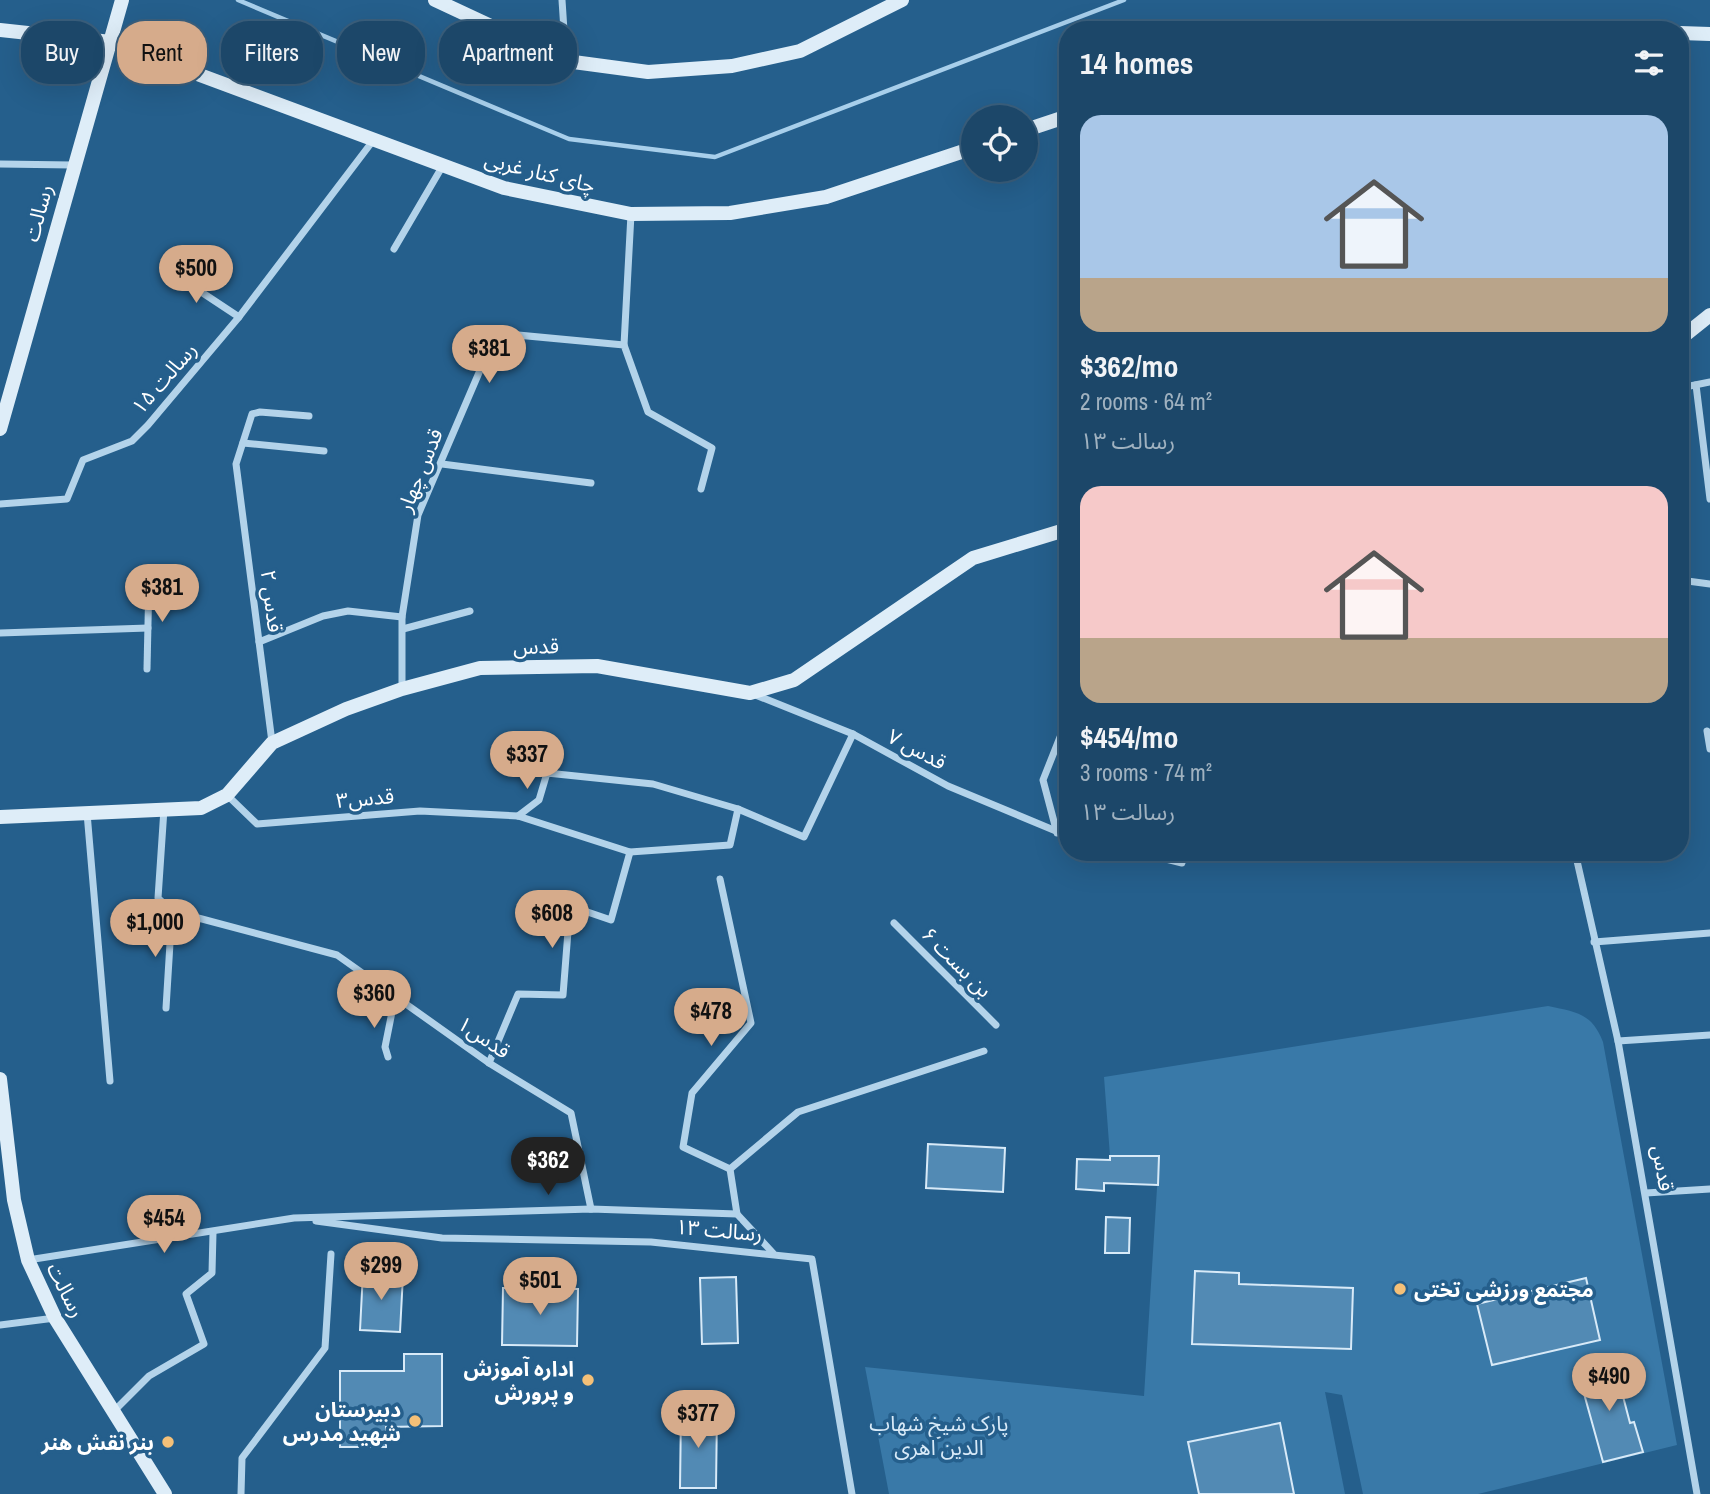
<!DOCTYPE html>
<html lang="en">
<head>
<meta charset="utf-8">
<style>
	body { margin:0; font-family:"Archivo Narrow","Noto Sans Arabic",sans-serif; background:#295171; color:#f1f3f6; height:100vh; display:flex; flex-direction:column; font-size:26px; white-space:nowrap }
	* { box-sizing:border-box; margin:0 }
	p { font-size:23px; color:#a0b2c0 }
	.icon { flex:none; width:38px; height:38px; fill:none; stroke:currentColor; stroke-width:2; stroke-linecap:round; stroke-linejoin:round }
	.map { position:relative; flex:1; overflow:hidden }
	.details { position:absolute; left:1059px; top:21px; width:630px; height:840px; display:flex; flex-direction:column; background:#1c4769; border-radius:28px; box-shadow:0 7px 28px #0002,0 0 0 2px #3a5f7d }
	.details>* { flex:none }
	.top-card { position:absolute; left:21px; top:21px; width:665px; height:63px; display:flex; gap:14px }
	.buttons { position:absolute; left:961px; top:105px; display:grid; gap:14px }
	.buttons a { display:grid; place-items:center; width:77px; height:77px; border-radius:50%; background:#1c4769; box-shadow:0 7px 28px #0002,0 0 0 2px #3a5f7d; font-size:35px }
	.price { position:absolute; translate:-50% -60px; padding:0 16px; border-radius:24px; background:#d6ab8b; color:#111; font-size:23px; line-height:46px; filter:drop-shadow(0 2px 4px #0008) }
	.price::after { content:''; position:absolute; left:50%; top:42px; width:21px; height:16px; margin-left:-10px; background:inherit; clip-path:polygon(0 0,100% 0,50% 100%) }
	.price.current { background:#222; color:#fff }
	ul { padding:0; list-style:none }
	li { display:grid; align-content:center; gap:14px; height:371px; padding:0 21px }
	li span { display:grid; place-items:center; height:217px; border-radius:21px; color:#555 }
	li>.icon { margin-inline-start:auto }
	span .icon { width:126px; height:126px; fill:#fffc; stroke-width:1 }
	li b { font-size:30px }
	h2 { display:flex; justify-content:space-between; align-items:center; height:84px; padding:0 21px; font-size:30px }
	.chip { padding:0 24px; border-radius:28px; background:#1c4769; box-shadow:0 7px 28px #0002,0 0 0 2px #3a5f7d; font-size:24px; line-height:63px }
	.chip.current { background:#d6ab8b; color:#111 }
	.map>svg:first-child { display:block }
</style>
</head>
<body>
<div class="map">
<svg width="1710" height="1494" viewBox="0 0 1710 1494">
	<rect width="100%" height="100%" fill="#255f8c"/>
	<path fill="#3979a8" d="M1548,1006c28,6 44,7 55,36l74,403 -199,49h-115l-21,-99 -17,-3 20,102h-456l-24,-127 279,29 15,-240h-49l-6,-79z"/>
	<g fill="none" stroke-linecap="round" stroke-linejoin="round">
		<path stroke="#a8cfeb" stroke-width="4.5" d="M238,0l331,139 146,18 409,-157"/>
	</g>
	<g fill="#528ab4" stroke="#d8eaf8" stroke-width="2">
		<path d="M928,1144l77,4 -2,44 -77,-4z"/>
		<path d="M1110,1156h49l-1,29 -54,-2v8l-28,-2 1,-30 33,1z"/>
		<path d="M1106,1217l24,1 -1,35h-24z"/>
		<path d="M1195,1271l44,2v11l114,4 -2,61 -159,-5z"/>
		<path d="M363,1272l40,3 -3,57 -40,-2z"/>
		<path d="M736,1277l2,66 -36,1 -2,-66z"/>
		<path d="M1586,1278l14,62 -108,25 -15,-61z"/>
		<path d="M503,1288l75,1 -1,57 -75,-1z"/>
		<path d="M404,1354h38v72l-56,1v20h-46v-76h64z"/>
		<path d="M1614,1362l16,61 4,-1 9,30 -40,10 -25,-90z"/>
		<path d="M681,1411h36l-1,77h-36z"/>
		<path d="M1280,1423l14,71h-95l-11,-52z"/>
	</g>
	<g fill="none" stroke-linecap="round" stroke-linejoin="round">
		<g stroke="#b3d3ea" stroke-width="7">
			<path d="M562,0l4,61"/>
			<path d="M0,164l72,1"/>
			<path d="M394,249l48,-82"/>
			<path d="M168,270l71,47"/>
			<path d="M624,345l7,-131"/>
			<path d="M1696,385l14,114"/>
			<path d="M1680,388l30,-6"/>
			<path d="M243,443l81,8"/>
			<path d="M442,464l149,19"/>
			<path d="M0,504l67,-5 16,-39 49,-19 16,-16 91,-108 133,-175"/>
			<path d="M1680,580l30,4"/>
			<path d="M403,629l67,-18"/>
			<path d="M0,633l148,-5"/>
			<path d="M259,642l64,-26 25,-5 54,6"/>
			<path d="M147,669l2,-91"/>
			<path d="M402,688v-71l16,-102 78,-182 128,12 24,67 64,36 -11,41"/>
			<path d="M753,694l100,40 95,52 120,50"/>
			<path d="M1707,731l3,18"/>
			<path d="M272,742l-36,-278 16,-50 8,-2 49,4"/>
			<path d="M227,795l30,29 163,-13 98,5 112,36 100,-7 8,-36"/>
			<path d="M164,809l-6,89 14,13 165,44 152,108 82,50 20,96"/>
			<path d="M87,813l23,268"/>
			<path d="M518,816l21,-16 8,-27 106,11 85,25 66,28 49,-103"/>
			<path d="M1057,833l-14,-53 25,-63"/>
			<path d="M1138,852l44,11"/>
			<path d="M1575,852l43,189 79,453"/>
			<path d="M720,879l31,144 -59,70 -9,54 47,22"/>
			<path d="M894,923l102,102"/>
			<path d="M1594,942l116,-9"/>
			<path d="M166,1008l6,-97"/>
			<path d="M1618,1041l92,-6"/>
			<path d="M388,1057l-3,-10 10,-50"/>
			<path d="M489,1063l29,-69 45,1 7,-89 41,14 19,-68"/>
			<path d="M1646,1193l64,-4"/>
			<path d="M737,1214l-7,-45 68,-57 186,-61"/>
			<path d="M316,1221l126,17 209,4 161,17 40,235"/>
			<path d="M28,1260l266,-42 297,-9 146,5 36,39"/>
			<path d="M0,1325l55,-7"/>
			<path d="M114,1411l35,-35 55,-32 -18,-50 26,-21 1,-40"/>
			<path d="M241,1494l1,-36 83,-110 6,-94"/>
		</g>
		<g stroke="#deedf8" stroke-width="14">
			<path d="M435,0l131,61 82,11 84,-6 68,-15 102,-51"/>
			<path d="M0,30l111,12 393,146 127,26 99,-1 96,-16 147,-49"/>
			<path d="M1680,33l30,1"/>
			<path d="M1026,130l42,-14"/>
			<path d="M1680,339l30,-24"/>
			<path d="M0,429l122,-429"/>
			<path d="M0,817l201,-9 26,-13 45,-52 74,-34 56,-20 78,-21 117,-2 153,27 44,-13 179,-122 95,-29"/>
			<path d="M0,1079l14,121 14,60 27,58 110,176"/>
		</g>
	</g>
	<g fill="#f4c078" stroke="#255f8c" stroke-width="2.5">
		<circle cx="1400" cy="1289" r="7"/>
		<circle cx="588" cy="1380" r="7"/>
		<circle cx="415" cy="1421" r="7"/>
		<circle cx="168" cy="1442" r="7"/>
	</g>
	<g text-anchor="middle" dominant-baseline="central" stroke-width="7" stroke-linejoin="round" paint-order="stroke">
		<g font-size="21" fill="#fff" stroke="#255f8c">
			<text transform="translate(540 172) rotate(14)">چای کنار غربی</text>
			<text transform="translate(38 213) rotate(-75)">رسالت</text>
			<text transform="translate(164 378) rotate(-49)">رسالت ۱۵</text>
			<text transform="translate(420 470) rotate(-68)">قدس چهار</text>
			<text transform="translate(272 601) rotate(83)">قدس ۲</text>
			<text transform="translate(536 646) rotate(-1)">قدس</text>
			<text transform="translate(917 749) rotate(28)">قدس ۷</text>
			<text transform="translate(365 798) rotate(-5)">قدس۳</text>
			<text transform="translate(957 962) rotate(45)">بن بست ۶</text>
			<text transform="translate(484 1037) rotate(34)">قدس۱</text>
			<text transform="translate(1663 1168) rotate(80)">قدس</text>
			<text transform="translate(719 1230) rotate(5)">رسالت ۱۳</text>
			<text transform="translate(66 1290) rotate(63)">رسالت</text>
		</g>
		<g font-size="21" font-weight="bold" fill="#fff" stroke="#255f8c" text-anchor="end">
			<text x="1414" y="1289" text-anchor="start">مجتمع ورزشی تختی</text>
			<text x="574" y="1368">اداره آموزش<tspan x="574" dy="24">و پرورش</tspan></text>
			<text x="401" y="1409">دبیرستان<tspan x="401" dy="24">شهید مدرس</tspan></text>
			<text x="154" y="1442">بنر نقش هنر</text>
		</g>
		<g font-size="21" fill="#d8eaf8" stroke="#255f8c">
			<text x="939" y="1423">پارک شیخ شهاب<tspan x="939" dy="24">الدین اهری</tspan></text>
		</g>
	</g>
</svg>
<div class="buttons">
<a><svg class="icon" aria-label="locate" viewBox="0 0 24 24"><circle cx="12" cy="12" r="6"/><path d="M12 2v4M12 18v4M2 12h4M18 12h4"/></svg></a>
</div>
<b class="price" style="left:196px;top:305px">$500</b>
<b class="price" style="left:489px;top:385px">$381</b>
<b class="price" style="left:162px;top:624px">$381</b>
<b class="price" style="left:527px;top:791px">$337</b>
<b class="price" style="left:552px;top:950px">$608</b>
<b class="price" style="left:155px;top:959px">$1,000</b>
<b class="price" style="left:374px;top:1030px">$360</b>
<b class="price" style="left:711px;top:1048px">$478</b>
<b class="price current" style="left:548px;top:1197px">$362</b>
<b class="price" style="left:164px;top:1255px">$454</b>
<b class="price" style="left:381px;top:1302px">$299</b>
<b class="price" style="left:540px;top:1317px">$501</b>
<b class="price" style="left:1609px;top:1413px">$490</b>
<b class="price" style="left:698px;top:1450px">$377</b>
<div class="top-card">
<a class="chip">Buy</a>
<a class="chip current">Rent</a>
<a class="chip">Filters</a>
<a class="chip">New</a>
<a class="chip">Apartment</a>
</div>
<section class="details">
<h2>14 homes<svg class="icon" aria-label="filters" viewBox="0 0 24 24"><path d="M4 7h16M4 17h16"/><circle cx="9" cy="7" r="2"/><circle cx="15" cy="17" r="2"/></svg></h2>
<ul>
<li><span style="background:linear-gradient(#a9c7e8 75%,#b9a48a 0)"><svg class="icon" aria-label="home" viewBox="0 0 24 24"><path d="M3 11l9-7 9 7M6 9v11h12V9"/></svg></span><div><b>$362/mo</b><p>2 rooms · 64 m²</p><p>رسالت ۱۳</p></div></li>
<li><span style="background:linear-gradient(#f6c9c9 70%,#b9a48a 0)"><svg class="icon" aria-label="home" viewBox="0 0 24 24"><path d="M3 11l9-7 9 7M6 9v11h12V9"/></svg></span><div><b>$454/mo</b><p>3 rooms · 74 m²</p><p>رسالت ۱۳</p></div></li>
</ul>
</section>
</div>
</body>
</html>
